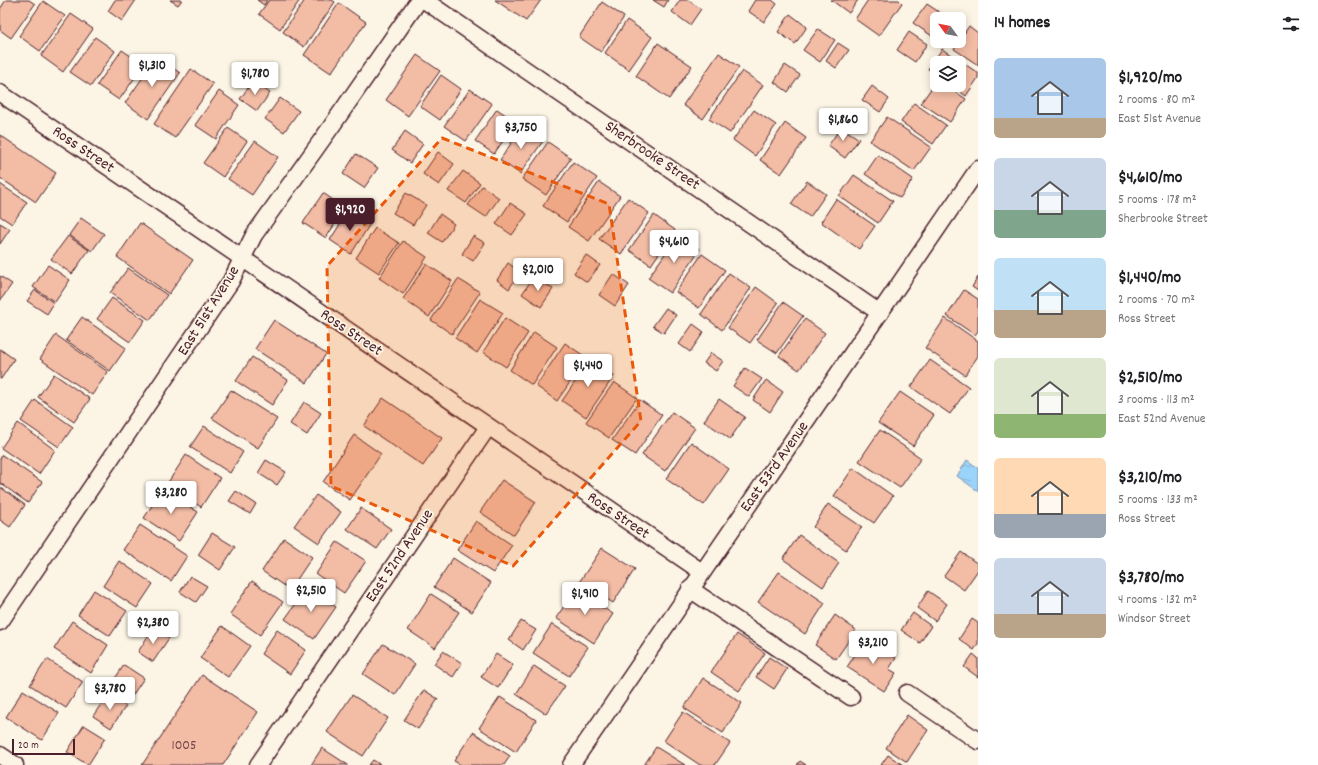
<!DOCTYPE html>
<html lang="en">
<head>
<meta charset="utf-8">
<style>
	body { margin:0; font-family:Dekko,sans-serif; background:#f2f2f2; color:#202124; height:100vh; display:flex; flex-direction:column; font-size:15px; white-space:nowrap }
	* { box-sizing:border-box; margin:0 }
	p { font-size:13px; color:#757577 }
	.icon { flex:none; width:22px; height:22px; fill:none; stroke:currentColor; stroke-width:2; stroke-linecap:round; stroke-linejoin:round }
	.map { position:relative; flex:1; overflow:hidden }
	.side { display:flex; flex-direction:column; background:#fff; width:340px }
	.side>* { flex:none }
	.needle { width:26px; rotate:303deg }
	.buttons { position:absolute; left:930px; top:12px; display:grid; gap:8px }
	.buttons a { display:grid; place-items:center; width:36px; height:36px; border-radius:6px; background:#fff; box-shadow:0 2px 10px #0003; font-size:20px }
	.scale { position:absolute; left:12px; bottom:10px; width:63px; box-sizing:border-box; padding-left:4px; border:2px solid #4a1f2b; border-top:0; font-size:11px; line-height:14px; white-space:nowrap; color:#4a1f2b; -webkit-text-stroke:3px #fcf5e5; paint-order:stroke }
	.price { position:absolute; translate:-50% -34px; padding:0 9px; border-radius:4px; background:#fff; color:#222; font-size:13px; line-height:26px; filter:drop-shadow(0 1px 2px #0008) }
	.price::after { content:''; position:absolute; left:50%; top:24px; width:12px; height:9px; margin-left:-6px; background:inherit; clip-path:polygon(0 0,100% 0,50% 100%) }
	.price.current { background:#4a1f2b; color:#fff }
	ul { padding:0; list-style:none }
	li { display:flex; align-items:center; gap:12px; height:100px; padding:0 16px }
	li span { display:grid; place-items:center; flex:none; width:112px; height:80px; border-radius:6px; color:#555 }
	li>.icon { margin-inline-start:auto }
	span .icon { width:48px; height:48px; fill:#fffc; stroke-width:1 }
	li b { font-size:17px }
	h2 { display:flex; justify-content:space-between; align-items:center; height:48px; padding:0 16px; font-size:17px }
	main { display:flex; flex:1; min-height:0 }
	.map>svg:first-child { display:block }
</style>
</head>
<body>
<main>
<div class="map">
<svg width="978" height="765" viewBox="0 0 978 765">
	<defs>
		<pattern id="water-ripples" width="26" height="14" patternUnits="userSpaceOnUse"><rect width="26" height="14" fill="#9ad4fa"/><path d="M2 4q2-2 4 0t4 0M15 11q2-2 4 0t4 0" fill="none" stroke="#86b6d6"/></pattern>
	</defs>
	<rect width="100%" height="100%" fill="#fcf5e5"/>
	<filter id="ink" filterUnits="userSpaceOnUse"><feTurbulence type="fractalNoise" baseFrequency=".025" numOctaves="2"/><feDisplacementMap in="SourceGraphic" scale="8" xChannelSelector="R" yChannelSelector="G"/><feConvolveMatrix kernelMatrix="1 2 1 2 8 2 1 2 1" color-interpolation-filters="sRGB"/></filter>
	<g filter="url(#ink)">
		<path fill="url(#water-ripples)" stroke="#7a8ca7" d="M967,460l11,8v23l-21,-15z"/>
		<g fill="#f2bca5" stroke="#4a1f2b">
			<path d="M6,0h23l6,4 -24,34 -11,-8v-21z"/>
			<path d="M115,0h21l-14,21 -14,-10z"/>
			<path d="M170,0h12l-4,5z"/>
			<path d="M257,0h10l-3,5z"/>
			<path d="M269,0h31l-20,29 -21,-15z"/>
			<path d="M305,0h27l3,2 -31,45 -21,-15z"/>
			<path d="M495,0h46l-15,21z"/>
			<path d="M653,0h15l-4,7z"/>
			<path d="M680,0h8l13,9 -11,16 -18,-13z"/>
			<path d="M755,0h17l5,4 -13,18 -16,-11z"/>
			<path d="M831,0h27l-9,13z"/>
			<path d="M868,0h31l3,3 -23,33 -24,-17z"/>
			<path d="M43,1l22,15 -25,35 -21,-15z"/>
			<path d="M602,2l22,15 -23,35 -22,-15z"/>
			<path d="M339,3l27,19 -35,51 -27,-18z"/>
			<path d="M927,4l18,12 -2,3h-6v9l-5,8 -19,-13z"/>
			<path d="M71,14l22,15 -30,43 -22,-16z"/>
			<path d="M790,14l17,13 -12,17 -17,-12z"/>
			<path d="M627,20l25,17 -23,33 -24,-17z"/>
			<path d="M969,26l9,7v32l-24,-16z"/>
			<path d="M818,29l17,11 -15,22 -17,-12z"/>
			<path d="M909,32l18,12 -12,18 -18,-12z"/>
			<path d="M95,37l20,14 -24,35 -21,-14z"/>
			<path d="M658,43l34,23 -23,33 -33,-23z"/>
			<path d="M838,43l11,7 -13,18 -10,-7z"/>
			<path d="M942,49l36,24v5l-12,18 -15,-11h8v-22h-22v12l-9,-6z"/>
			<path d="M122,50l22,15 -25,35 -22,-15z"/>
			<path d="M719,53l20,14 -36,52 -20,-14z"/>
			<path d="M417,55l23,16 -32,45 -22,-16z"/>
			<path d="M157,57l23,16 -32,46 -23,-16z"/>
			<path d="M785,65l15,10 -12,17 -14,-10z"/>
			<path d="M191,69l22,15 -38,54 -21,-14z"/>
			<path d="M742,71l21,14 -33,48 -21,-14z"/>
			<path d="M441,75l20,14 -21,31 -20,-14z"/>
			<path d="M937,80v5h8l21,14 -16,23 -29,-19z"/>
			<path d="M253,81l17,12 -13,18 -17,-12z"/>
			<path d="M872,86l17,13 -9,13 -18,-12z"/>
			<path d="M470,89l22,15 -26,37 -22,-15z"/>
			<path d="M219,91l20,14 -23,34 -21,-14z"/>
			<path d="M280,98l19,13 -15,21 -19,-13z"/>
			<path d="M914,103l32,22 -13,19 -32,-22z"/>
			<path d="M497,109l19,13 -22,32 -19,-13z"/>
			<path d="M754,110l22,15 -21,31 -22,-16z"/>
			<path d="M887,117l44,30 -17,24 -44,-30z"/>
			<path d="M785,123l21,15 -25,36 -21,-14z"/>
			<path d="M522,127l21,14 -23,33 -20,-14z"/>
			<path d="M841,127l18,12 -14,19 -17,-12z"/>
			<path d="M228,128l19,13 -24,36 -20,-14z"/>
			<path d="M405,131l18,13 -13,19 -18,-13z"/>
			<path d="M0,135l56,38 -20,29 -36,-24z"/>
			<path d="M255,141l23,16 -26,38 -24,-16z"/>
			<path d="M548,142l23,16 -25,37 -24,-16z"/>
			<path d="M438,152l16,12 -15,21 -16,-11z"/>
			<path d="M356,154l22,14 -14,20 -21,-14z"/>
			<path d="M878,155l35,24 -13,19 -35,-24z"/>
			<path d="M573,162l24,16 -30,44 -24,-16z"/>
			<path d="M463,171l17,12 -14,20 -18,-12z"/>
			<path d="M854,175l39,26 -15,22 -39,-27z"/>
			<path d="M807,181l19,13 -16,23 -19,-13z"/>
			<path d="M599,182l21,14 -31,45 -21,-14z"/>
			<path d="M0,184l27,18 -15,22 -12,-8z"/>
			<path d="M482,186l17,12 -13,19 -18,-12z"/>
			<path d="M323,193l22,15 -19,30 -23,-15z"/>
			<path d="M406,193l20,12 -13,20 -20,-12z"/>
			<path d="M628,198l21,15 -28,41 -22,-15z"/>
			<path d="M836,199l39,27 -16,23 -38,-27z"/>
			<path d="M510,203l17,11 -15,21 -16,-11z"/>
			<path d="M349,210l21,14 -19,30 -21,-14z"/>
			<path d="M440,214l14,10 -12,18 -14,-9z"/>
			<path d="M654,215l21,15 -24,35 -22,-15z"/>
			<path d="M81,218l23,16 -12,17 -23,-16z"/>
			<path d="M0,223l10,6 -10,15z"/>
			<path d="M140,223l53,37 -24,34 -52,-37z"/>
			<path d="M375,228l24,15 -20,30 -23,-15z"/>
			<path d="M679,234l21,15 -30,44 -22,-15z"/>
			<path d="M68,236l21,14 -17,24 -21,-15z"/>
			<path d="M473,236l12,7 -12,18 -11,-7z"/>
			<path d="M403,241l24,16 -24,37 -24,-16z"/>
			<path d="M702,254l23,16 -26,38 -23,-16z"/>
			<path d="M586,255l14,10 -13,17 -13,-9z"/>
			<path d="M508,263l12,9 -11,17 -12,-9z"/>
			<path d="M426,264l26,17 -23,36 -26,-18z"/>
			<path d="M48,265l22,15 -15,22 -22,-15z"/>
			<path d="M128,268l39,27 -17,25 -40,-27z"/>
			<path d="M729,273l22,15 -29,42 -21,-16z"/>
			<path d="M613,274l16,11 -14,21 -16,-11z"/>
			<path d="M0,276l12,8 -12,17z"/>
			<path d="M534,276l19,13 -12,18 -19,-13z"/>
			<path d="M978,277v14l-6,-4z"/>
			<path d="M458,279l22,13 -28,42 -21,-14z"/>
			<path d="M756,287l22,16 -28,40 -22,-15z"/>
			<path d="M35,290l19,13 -7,11 -20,-13z"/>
			<path d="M964,290l14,9v32l-3,4 -28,-19z"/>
			<path d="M112,298l33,22 -15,22 -33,-23z"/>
			<path d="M480,299l23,14 -26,40 -22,-15z"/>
			<path d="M783,302l20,14 -26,37 -20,-13z"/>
			<path d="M666,308l10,7 -12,18 -11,-7z"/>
			<path d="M82,317l44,31 -16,23 -44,-31z"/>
			<path d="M505,318l23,15 -22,34 -23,-15z"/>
			<path d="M945,318l33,23v15l-13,19 -40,-27z"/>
			<path d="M805,319l20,14 -26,37 -20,-14z"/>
			<path d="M274,320l52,34 -19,29 -52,-34z"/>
			<path d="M693,324l11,8 -14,20 -11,-8z"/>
			<path d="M534,332l23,15 -25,38 -22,-15z"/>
			<path d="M56,335l52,37 -16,23 -52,-36z"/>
			<path d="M565,343l22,15 -30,43 -21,-15z"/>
			<path d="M0,349l14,10 -13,20h-1z"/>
			<path d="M711,353l12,8 -7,10 -12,-8z"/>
			<path d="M252,357l36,23 -16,25 -36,-24z"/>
			<path d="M590,360l24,16 -28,41 -24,-16z"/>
			<path d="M930,360l39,27 -19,27 -39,-27z"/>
			<path d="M745,368l17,11 -13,18 -16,-11z"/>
			<path d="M54,374l36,25 -16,23 -36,-25z"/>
			<path d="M766,380l17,12 -13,20 -17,-12z"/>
			<path d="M614,382l23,16 -28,40 -23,-16z"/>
			<path d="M231,390l46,29 -19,29 -46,-30z"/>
			<path d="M900,392l34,23 -21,31 -35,-23z"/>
			<path d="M383,398l59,40 -19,28 -59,-40z"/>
			<path d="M719,399l26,18 -15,22 -26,-18z"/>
			<path d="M35,400l38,27 -14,20 -38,-26z"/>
			<path d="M640,400l22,15 -27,40 -23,-15z"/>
			<path d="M304,402l17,11 -14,22 -17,-11z"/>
			<path d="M672,412l23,16 -30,43 -23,-16z"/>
			<path d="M18,423l37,27 -16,24 -38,-26z"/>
			<path d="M204,426l39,26 -13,21 -40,-26z"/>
			<path d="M880,430l41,28 -21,30 -41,-27z"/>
			<path d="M354,435l27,19 -31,46 -27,-18z"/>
			<path d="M691,442l38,27 -25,36 -38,-26z"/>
			<path d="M2,455l40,27 -14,21 -28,-20v-24z"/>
			<path d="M186,455l34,23 -19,29 -34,-23z"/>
			<path d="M266,460l20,12 -9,13 -19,-12z"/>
			<path d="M853,468l40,28 -19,27 -40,-27z"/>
			<path d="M502,480l34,22 -22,33 -34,-23z"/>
			<path d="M0,487l25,18 -15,22 -10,-7z"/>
			<path d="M163,489l35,23 -19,29 -35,-23z"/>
			<path d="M236,491l20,13 -6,10 -21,-13z"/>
			<path d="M316,495l25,17 -22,31 -25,-17z"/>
			<path d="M828,504l34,23 -16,23 -33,-23z"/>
			<path d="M361,508l30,21 -14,20 -30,-20z"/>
			<path d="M476,521l36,24 -19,28 -36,-23z"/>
			<path d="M140,525l47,31 -16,25 -48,-31z"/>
			<path d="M212,533l23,14 -15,23 -22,-15z"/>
			<path d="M799,535l40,28 -16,24 -40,-28z"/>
			<path d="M284,538l28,19 -22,33 -28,-19z"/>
			<path d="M337,542l29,19 -22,32 -28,-19z"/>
			<path d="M602,548l33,21 -22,34 -33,-22z"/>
			<path d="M961,552l17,12v6l-14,20 -20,-14z"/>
			<path d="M453,558l38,25 -19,29 -38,-25z"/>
			<path d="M119,561l34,23 -16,24 -34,-22z"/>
			<path d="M779,572l46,31 -20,31 -47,-32z"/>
			<path d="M190,576l17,10 -11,16 -16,-10z"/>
			<path d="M252,581l31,21 -23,33 -30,-21z"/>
			<path d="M307,588l29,19 -22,32 -29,-20z"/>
			<path d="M94,590l33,21 -17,25 -32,-21z"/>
			<path d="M575,590l38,24 -19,29 -38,-25z"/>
			<path d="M928,591l19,13 -12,17 -18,-13z"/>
			<path d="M431,594l28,18 -24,36 -27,-18z"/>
			<path d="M913,613l18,13 -11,17 -19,-13z"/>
			<path d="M835,615l21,15 -20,29 -21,-14z"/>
			<path d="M972,619l6,4v21l-4,6 -15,-11z"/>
			<path d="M72,621l36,24 -17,28 -37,-24z"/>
			<path d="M521,621l15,9 -13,20 -14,-10z"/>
			<path d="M552,624l36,23 -19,29 -36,-23z"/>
			<path d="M222,626l28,20 -22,31 -28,-19z"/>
			<path d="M153,628l16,10 -16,24 -15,-10z"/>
			<path d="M277,630l29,20 -16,24 -29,-20z"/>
			<path d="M737,634l28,19 -26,38 -28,-19z"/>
			<path d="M866,638l30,20 -7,11 7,4 -12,18 -37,-24z"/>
			<path d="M383,644l32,20 -20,31 -32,-21z"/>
			<path d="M443,651l19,12 -9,14 -19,-13z"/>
			<path d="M496,654l17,11 -15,23 -17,-11z"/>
			<path d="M973,654l5,4v19l-14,-10z"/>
			<path d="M769,657l18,12 -13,20 -18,-12z"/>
			<path d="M47,659l36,23 -17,26 -36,-23z"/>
			<path d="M124,665l20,13 -16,24 -20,-13z"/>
			<path d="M534,666l31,20 -19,28 -30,-20z"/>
			<path d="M202,675l56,37 -35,53h-81z"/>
			<path d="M703,678l39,25 -19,30 -39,-25z"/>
			<path d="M23,690l36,23 -17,27 -36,-23z"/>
			<path d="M424,690l14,9 -20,30 -14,-9z"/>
			<path d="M108,694l18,12 -15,22 -18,-12z"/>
			<path d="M352,695l36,23 -25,38 -36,-24z"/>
			<path d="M500,697l36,23 -20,32 -37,-24z"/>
			<path d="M683,712l47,31 -15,22h-15l-36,-24z"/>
			<path d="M907,715l21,15 -21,32 -21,-14z"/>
			<path d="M84,725l21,13 -17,27 -21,-13z"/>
			<path d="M473,732l37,24 -6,9h-43l-7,-4z"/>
			<path d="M656,747l29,18h-41z"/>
			<path d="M322,748l26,17h-37z"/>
			<path d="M888,755l15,10h-22z"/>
			<path d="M373,760l8,5h-12z"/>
			<path d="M800,761l6,4h-9z"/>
		</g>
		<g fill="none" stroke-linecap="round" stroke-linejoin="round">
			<g stroke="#4a1f2b" stroke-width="19">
				<g id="minor">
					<path d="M424,0l456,313"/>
					<path d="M0,93l702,479"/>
					<path d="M690,589l161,108"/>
					<path d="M0,622l231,-341 23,-46 77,-108 88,-127"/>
					<path d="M907,693l71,48"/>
					<path d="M0,755l15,10"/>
					<path d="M258,765l230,-338"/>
					<path d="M571,765l407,-596"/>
				</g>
			</g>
			<use href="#minor" stroke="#fcf5e5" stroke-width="16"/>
		</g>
	</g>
	<path fill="#e8590c" fill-opacity="0.2" stroke="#e8590c" stroke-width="3" stroke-dasharray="8 5" stroke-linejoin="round" d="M442,138l167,66 32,217 -128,145 -182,-80 -4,-220z"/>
	<g text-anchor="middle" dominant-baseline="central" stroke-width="3.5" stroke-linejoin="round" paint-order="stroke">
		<g font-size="14" fill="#74464a">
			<text x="184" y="746">1005</text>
		</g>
		<g font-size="16" fill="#4a1f2b" stroke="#fcf5e5">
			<text transform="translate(83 150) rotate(34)">Ross Street</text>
			<text transform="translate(652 156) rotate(34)">Sherbrooke Street</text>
			<text transform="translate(209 311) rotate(-58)">East 51st Avenue</text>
			<text transform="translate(351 333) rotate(34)">Ross Street</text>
			<text transform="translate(775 467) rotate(-55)">East 53rd Avenue</text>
			<text transform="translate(618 516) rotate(34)">Ross Street</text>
			<text transform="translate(400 556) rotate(-56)">East 52nd Avenue</text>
		</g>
	</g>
</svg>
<div class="buttons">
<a><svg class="needle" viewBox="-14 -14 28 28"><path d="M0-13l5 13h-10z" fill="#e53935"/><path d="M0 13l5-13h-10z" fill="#757577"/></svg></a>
<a><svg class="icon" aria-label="layers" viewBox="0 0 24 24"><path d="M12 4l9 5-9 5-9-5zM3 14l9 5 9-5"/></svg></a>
</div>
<div class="scale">20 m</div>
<b class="price" style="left:152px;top:88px">$1,310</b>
<b class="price" style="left:255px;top:96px">$1,780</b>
<b class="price" style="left:843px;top:142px">$1,860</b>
<b class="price" style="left:521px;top:150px">$3,750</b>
<b class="price current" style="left:350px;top:232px">$1,920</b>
<b class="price" style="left:674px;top:264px">$4,610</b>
<b class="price" style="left:538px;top:292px">$2,010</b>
<b class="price" style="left:588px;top:388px">$1,440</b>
<b class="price" style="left:171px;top:515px">$3,280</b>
<b class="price" style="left:311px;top:613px">$2,510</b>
<b class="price" style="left:585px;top:616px">$1,910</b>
<b class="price" style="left:153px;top:645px">$2,380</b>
<b class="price" style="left:873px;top:665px">$3,210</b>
<b class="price" style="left:110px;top:711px">$3,780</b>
</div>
<section class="side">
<h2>14 homes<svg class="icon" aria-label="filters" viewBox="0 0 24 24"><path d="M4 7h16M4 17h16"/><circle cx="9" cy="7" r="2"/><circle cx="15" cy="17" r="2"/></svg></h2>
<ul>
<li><span style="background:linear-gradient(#a9c7e8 75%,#b9a48a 0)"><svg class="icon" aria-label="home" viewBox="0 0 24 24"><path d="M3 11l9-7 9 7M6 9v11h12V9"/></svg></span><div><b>$1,920/mo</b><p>2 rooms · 80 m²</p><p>East 51st Avenue</p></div></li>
<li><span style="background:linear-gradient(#c9d6e8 65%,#7fa58c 0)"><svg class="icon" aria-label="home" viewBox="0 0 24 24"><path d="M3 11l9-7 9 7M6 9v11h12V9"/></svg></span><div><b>$4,610/mo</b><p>5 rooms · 178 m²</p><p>Sherbrooke Street</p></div></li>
<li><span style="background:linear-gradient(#bfe0f5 65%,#b9a48a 0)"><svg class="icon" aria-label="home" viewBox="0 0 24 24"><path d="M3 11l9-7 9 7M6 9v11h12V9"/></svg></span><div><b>$1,440/mo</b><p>2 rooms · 70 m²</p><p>Ross Street</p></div></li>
<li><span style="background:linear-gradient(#dfe7d0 70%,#8fb573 0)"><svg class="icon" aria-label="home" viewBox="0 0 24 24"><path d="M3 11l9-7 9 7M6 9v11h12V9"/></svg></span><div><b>$2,510/mo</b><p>3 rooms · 113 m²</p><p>East 52nd Avenue</p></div></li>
<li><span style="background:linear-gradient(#ffd9b3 70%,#9aa5b1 0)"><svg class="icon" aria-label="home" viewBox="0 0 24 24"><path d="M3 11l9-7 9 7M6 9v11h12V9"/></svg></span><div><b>$3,210/mo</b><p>5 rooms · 133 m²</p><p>Ross Street</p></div></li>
<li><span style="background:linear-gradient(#c9d6e8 70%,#b9a48a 0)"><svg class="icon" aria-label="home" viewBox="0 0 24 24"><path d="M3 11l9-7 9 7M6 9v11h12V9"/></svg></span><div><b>$3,780/mo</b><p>4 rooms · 132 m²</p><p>Windsor Street</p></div></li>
</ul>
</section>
</main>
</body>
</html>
